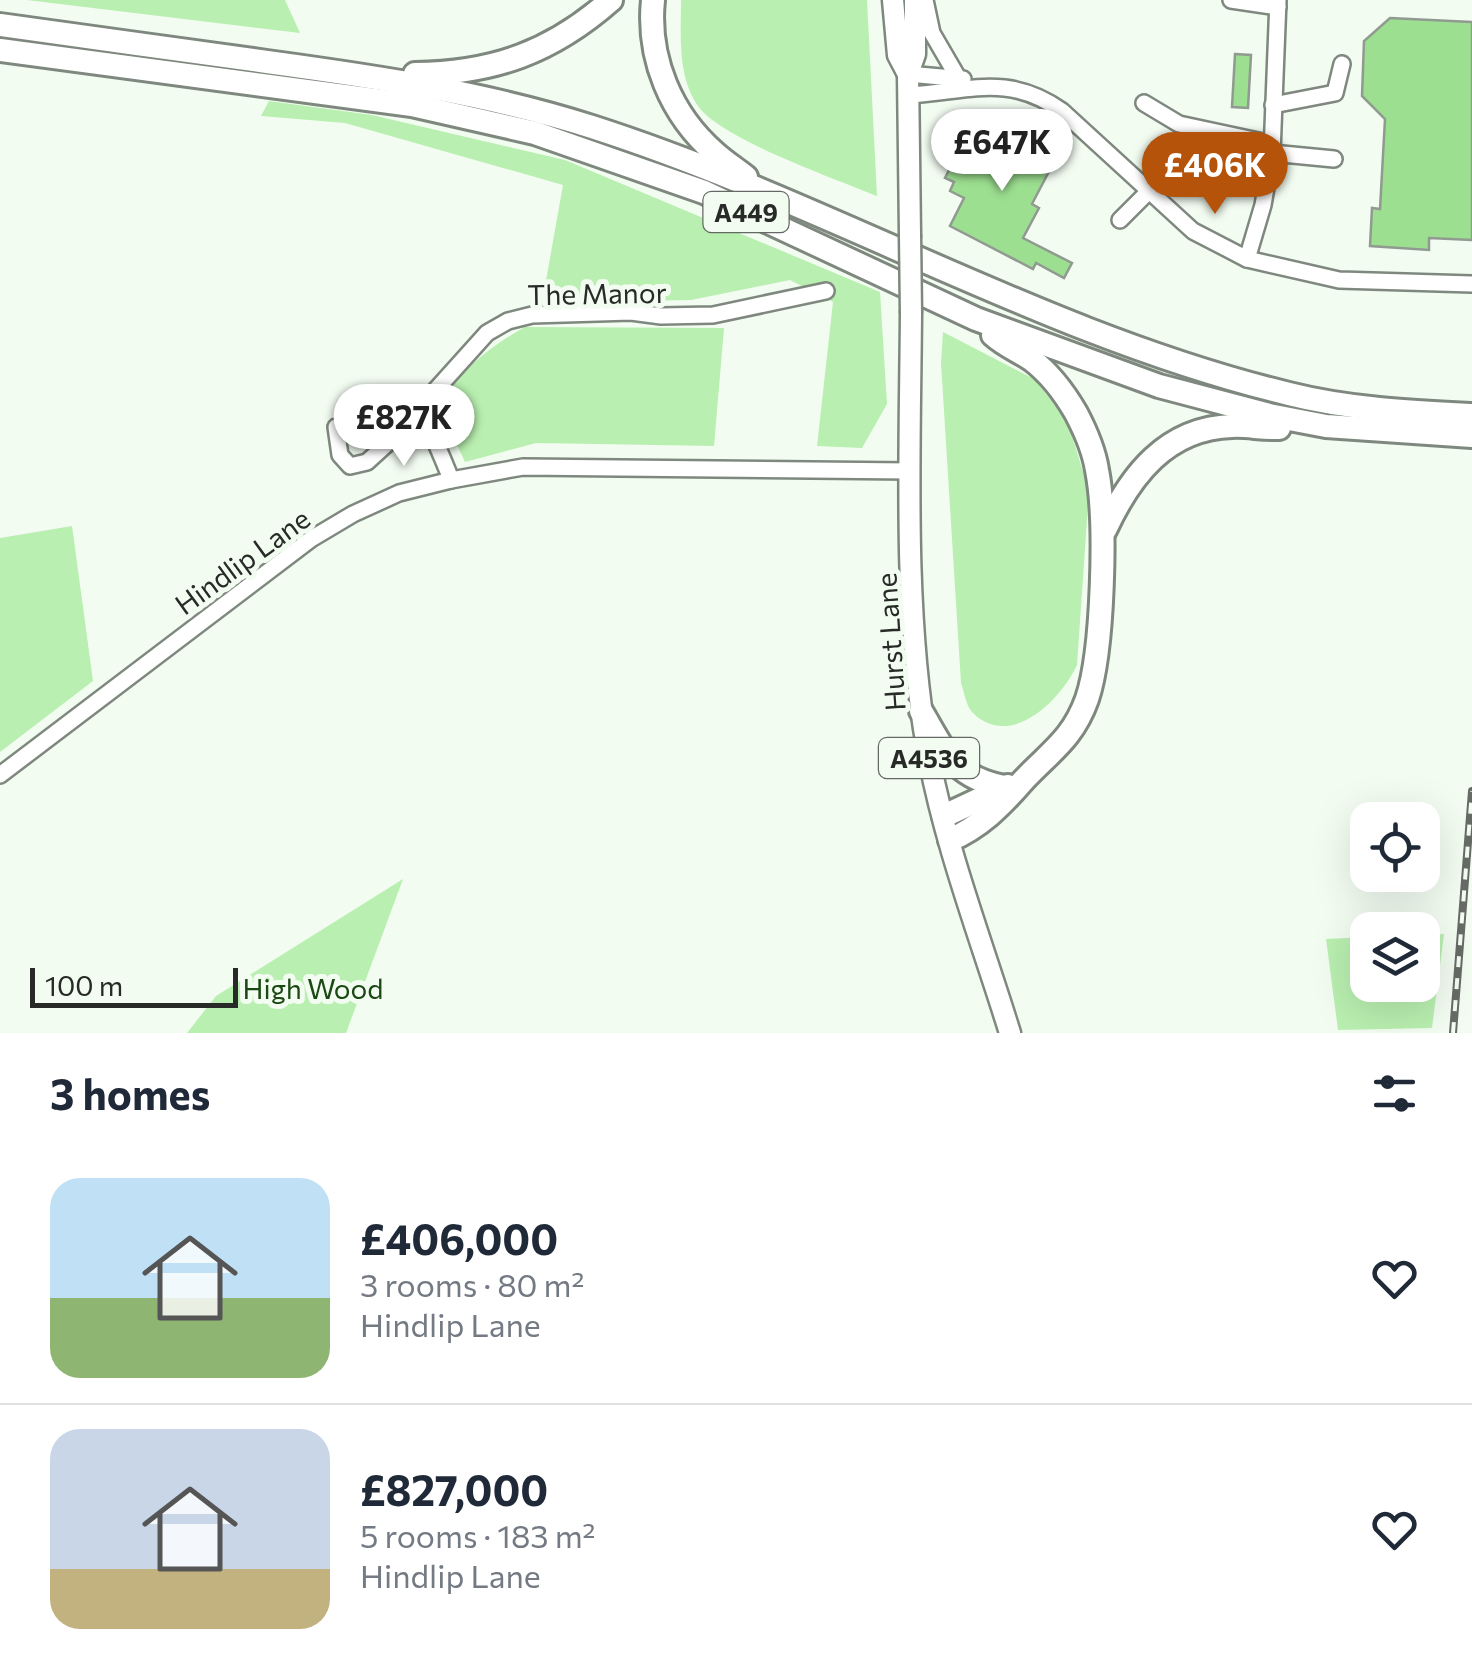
<!DOCTYPE html>
<html lang="en">
<head>
<meta charset="utf-8">
<style>
	body { margin:0; font-family:Commissioner,sans-serif; background:#f6f6f7; color:#1f2937; height:100vh; display:flex; flex-direction:column; font-size:38px; white-space:nowrap }
	* { box-sizing:border-box; margin:0 }
	p { font-size:32px; color:#747a83 }
	.icon { flex:none; width:55px; height:55px; fill:none; stroke:currentColor; stroke-width:2; stroke-linecap:round; stroke-linejoin:round }
	.map { position:relative; height:1033px; overflow:hidden }
	.side { display:flex; flex-direction:column; background:#fff; flex:1 }
	.side>* { flex:none }
	.buttons { position:absolute; left:1350px; top:802px; display:grid; gap:20px }
	.buttons a { display:grid; place-items:center; width:90px; height:90px; border-radius:20px; background:#fff; box-shadow:0 10px 40px #0002; font-size:50px }
	.scale { position:absolute; left:30px; bottom:25px; width:208px; box-sizing:border-box; padding-left:10px; border:5px solid #272a26; border-top:0; font-size:28px; line-height:35px; white-space:nowrap; color:#272a26; -webkit-text-stroke:8px #f2fcf1; paint-order:stroke }
	.price { position:absolute; translate:-50% -85px; padding:0 22px; border-radius:35px; background:#fff; color:#222; font-size:32px; line-height:65px; filter:drop-shadow(0 2px 5px #0008) }
	.price::after { content:''; position:absolute; left:50%; top:60px; width:30px; height:22px; margin-left:-15px; background:inherit; clip-path:polygon(0 0,100% 0,50% 100%) }
	.price.selected { background:#b45309; color:#fff }
	ul { padding:0; list-style:none }
	li { display:flex; align-items:center; gap:30px; height:250px; padding:0 50px }
	li+li { border-top:2px solid #e0e1e3 }
	li span { display:grid; place-items:center; flex:none; width:280px; height:200px; border-radius:30px; color:#555 }
	li>.icon { margin-inline-start:auto }
	span .icon { width:120px; height:120px; fill:#fffc; stroke-width:1 }
	li b { font-size:42px }
	h2 { display:flex; justify-content:space-between; align-items:center; height:120px; padding:0 50px; font-size:42px }
	.map>svg:first-child { display:block }
</style>
</head>
<body>
<div class="map">
<svg width="1472" height="1033" viewBox="0 0 1472 1033">
	<rect width="100%" height="100%" fill="#f2fcf1"/>
	<g fill="#b9efb0">
		<path d="M27,0h258l15,33z"/>
		<path d="M681,0h186l10,196c-41,-17 -156,-57 -179,-90 -21,-30 -17,-72 -17,-106z"/>
		<path d="M269,101l103,14 193,45 315,132 7,112 -25,44 -45,-2 16,-144 -43,-22 -99,20 -149,3 21,-118 -218,-62 -84,-7z"/>
		<path d="M525,327l199,1 -10,118 -178,-3 -71,19 -26,-56c20,-35 50,-59 86,-79z"/>
		<path d="M943,332l91,47 33,41 22,71 -12,174c-16,35 -67,86 -105,47 -6,-6 -8,-21 -11,-29l-20,-320z"/>
		<path d="M72,526l21,155 -93,71v-214z"/>
		<path d="M403,879l-57,154h-159l29,-37z"/>
		<path d="M1444,934l-12,94 -94,2 -12,-91 41,-2 1,48h54l1,-50z"/>
	</g>
	<g fill="#9cdf90" stroke="#919a90" stroke-width="2.5">
		<path d="M1390,18l82,4v218l-43,-2v12l-59,-4 2,-38 8,1 5,-90 -23,-23 2,-55z"/>
		<path d="M1235,54l16,1 -3,53 -16,-1z"/>
		<path d="M994,124l63,32 -25,48 7,4 -16,30 49,25 -8,15 -28,-15 -3,6 -83,-43 14,-28 -14,-7 4,-9 -9,-4 23,-45z"/>
	</g>
	<g fill="none" stroke-linecap="round" stroke-linejoin="round">
		<g stroke="#7f887e" stroke-width="20">
			<g id="minor">
				<path d="M925,0l7,33 25,43"/>
				<path d="M1231,0l47,7"/>
				<path d="M908,74l55,5"/>
				<path d="M908,95c60,-3 99,-23 154,16l131,120 54,28 92,21 133,4"/>
				<path d="M1144,103l35,21 93,20"/>
				<path d="M1273,105l62,-12 7,-29"/>
				<path d="M1272,153l62,6"/>
				<path d="M1120,220l30,-30"/>
				<path d="M1247,259l16,-54 9,-52 6,-153"/>
				<path d="M336,427l4,28 10,11 17,-4 56,-51"/>
				<path d="M451,480c-6,-19 -28,-61 -27,-77l63,-70 21,-12 24,-6 99,-3 30,4 52,-1 113,-24"/>
				<path d="M0,775l311,-236 42,-25 46,-21 52,-13 72,-13 387,4"/>
			</g>
		</g>
		<g stroke="#7f887e" stroke-width="25">
			<g id="major">
				<path d="M893,0l5,55 10,19"/>
				<path d="M910,235l-2,-161 7,-20v-54"/>
				<path d="M911,313c-1,140 -8,297 16,434 17,97 54,192 83,286"/>
			</g>
		</g>
		<g stroke="#7f887e" stroke-width="28">
			<g id="highway">
				<path d="M653,0c-6,58 18,115 62,153 10,9 21,16 31,24"/>
				<path d="M0,25c89,12 178,25 267,37 110,15 219,31 325,65 237,76 453,208 697,267 59,15 122,18 183,21"/>
				<path d="M0,50l412,55 123,28 169,59 272,127 183,67 110,29 57,11 146,10"/>
				<path d="M415,74c79,-1 137,-22 196,-74"/>
				<path d="M1105,530c25,-54 61,-102 127,-104 15,-1 31,3 47,2"/>
				<path d="M921,711c24,40 32,66 83,76"/>
				<path d="M944,816l64,-30"/>
				<path d="M950,840c30,-13 51,-34 71,-57 27,-30 51,-42 66,-84 16,-47 20,-178 10,-229 -3,-19 -12,-40 -21,-57 -11,-19 -27,-40 -44,-53 -13,-9 -27,-14 -39,-25"/>
			</g>
		</g>
		<use href="#minor" stroke="#fff" stroke-width="15"/>
		<use href="#major" stroke="#fff" stroke-width="20"/>
		<use href="#highway" stroke="#fff" stroke-width="22"/>
		<g stroke="#666b65" stroke-width="8">
			<path id="rail" d="M1453,1033l19,-242"/>
		</g>
		<use href="#rail" stroke="#f2fcf1" stroke-width="4" stroke-dasharray="11" stroke-linecap="butt"/>
		<g stroke="#7f887e" stroke-width="25" stroke-linecap="butt">
			<path id="major-bridge" d="M910,235l1,78"/>
		</g>
		<use href="#major-bridge" stroke="#fff" stroke-width="20"/>
	</g>
	<g text-anchor="middle" dominant-baseline="central" stroke-width="10" stroke-linejoin="round" paint-order="stroke">
		<g fill="#f2fcf1" stroke="#646963" stroke-width="2.5">
			<rect x="703.5" y="192" width="85" height="40" rx="8"/>
			<rect x="879" y="738" width="100" height="40" rx="8"/>
		</g>
		<g font-size="25" font-weight="bold" fill="#272a26">
			<text x="746" y="212">A449</text>
			<text x="929" y="758">A4536</text>
		</g>
		<g font-size="28" fill="#272a26" stroke="#f2fcf1">
			<text transform="translate(597 293) rotate(-1)">The Manor</text>
			<text transform="translate(242 561) rotate(-36)">Hindlip Lane</text>
			<text transform="translate(890 642) rotate(-94)">Hurst Lane</text>
		</g>
		<g font-size="28" fill="#1c4814" stroke="#f2fcf1">
			<text x="313" y="988">High Wood</text>
		</g>
	</g>
</svg>
<div class="buttons">
<a><svg class="icon" aria-label="locate" viewBox="0 0 24 24"><circle cx="12" cy="12" r="6"/><path d="M12 2v4M12 18v4M2 12h4M18 12h4"/></svg></a>
<a><svg class="icon" aria-label="layers" viewBox="0 0 24 24"><path d="M12 4l9 5-9 5-9-5zM3 14l9 5 9-5"/></svg></a>
</div>
<div class="scale">100 m</div>
<b class="price" style="left:1002px;top:194px">£647K</b>
<b class="price selected" style="left:1215px;top:217px">£406K</b>
<b class="price" style="left:404px;top:469px">£827K</b>
</div>
<section class="side">
<h2>3 homes<svg class="icon" aria-label="filters" viewBox="0 0 24 24"><path d="M4 7h16M4 17h16"/><circle cx="9" cy="7" r="2"/><circle cx="15" cy="17" r="2"/></svg></h2>
<ul>
<li><span style="background:linear-gradient(#bfe0f5 60%,#8fb573 0)"><svg class="icon" aria-label="home" viewBox="0 0 24 24"><path d="M3 11l9-7 9 7M6 9v11h12V9"/></svg></span><div><b>£406,000</b><p>3 rooms · 80 m²</p><p>Hindlip Lane</p></div><svg class="icon" aria-label="heart" viewBox="0 0 24 24"><path d="M12 20l-8-8c-3-5 5-10 8-4 3-6 11-1 8 4z"/></svg></li>
<li><span style="background:linear-gradient(#c9d6e8 70%,#c2b280 0)"><svg class="icon" aria-label="home" viewBox="0 0 24 24"><path d="M3 11l9-7 9 7M6 9v11h12V9"/></svg></span><div><b>£827,000</b><p>5 rooms · 183 m²</p><p>Hindlip Lane</p></div><svg class="icon" aria-label="heart" viewBox="0 0 24 24"><path d="M12 20l-8-8c-3-5 5-10 8-4 3-6 11-1 8 4z"/></svg></li>
</ul>
</section>
</body>
</html>
